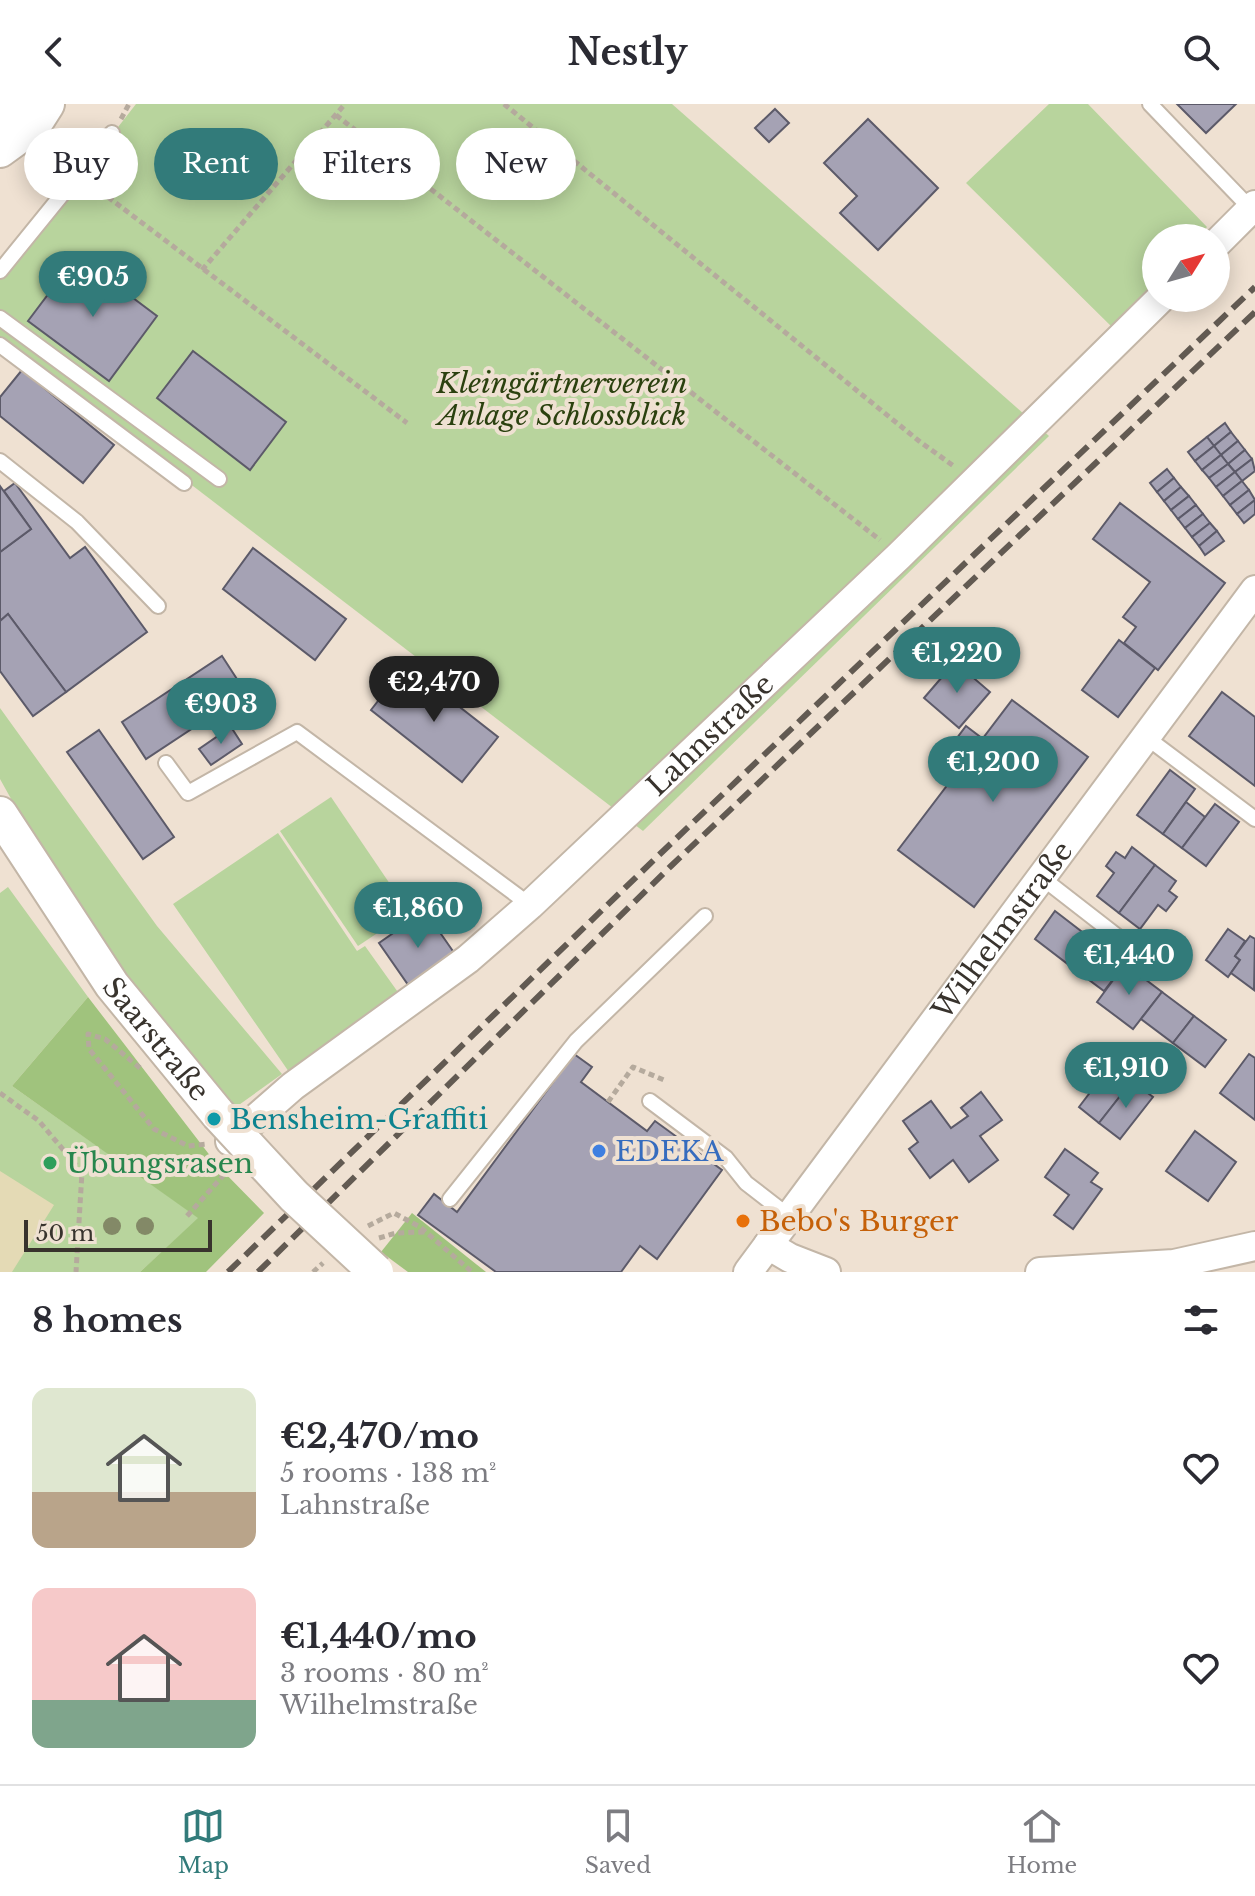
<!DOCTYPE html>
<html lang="en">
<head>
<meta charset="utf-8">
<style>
	body { margin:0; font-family:"Libre Baskerville",serif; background:#f7f7f7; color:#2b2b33; height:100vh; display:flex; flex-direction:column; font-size:30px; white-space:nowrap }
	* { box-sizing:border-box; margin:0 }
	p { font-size:26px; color:#7c7c81 }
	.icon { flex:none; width:44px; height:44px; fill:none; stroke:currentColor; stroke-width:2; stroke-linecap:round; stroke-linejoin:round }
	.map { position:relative; height:1168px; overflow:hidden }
	.details { display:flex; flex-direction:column; background:#fff; flex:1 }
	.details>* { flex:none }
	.hud { position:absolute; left:24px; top:24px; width:800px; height:72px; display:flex; gap:16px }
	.needle { width:52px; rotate:53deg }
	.tools { position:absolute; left:1142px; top:120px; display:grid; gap:16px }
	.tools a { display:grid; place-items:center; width:88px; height:88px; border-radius:50%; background:#fff; box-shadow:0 4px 20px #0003; font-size:40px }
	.scale { position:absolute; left:24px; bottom:20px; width:188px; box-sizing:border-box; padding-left:8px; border:4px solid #38332d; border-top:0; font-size:22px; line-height:28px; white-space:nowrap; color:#38332d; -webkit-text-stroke:6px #efe1d2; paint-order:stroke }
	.price { position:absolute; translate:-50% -68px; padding:0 18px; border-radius:28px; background:#327b7a; color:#fff; font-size:26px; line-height:52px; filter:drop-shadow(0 2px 4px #0008) }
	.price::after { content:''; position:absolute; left:50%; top:48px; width:24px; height:18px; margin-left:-12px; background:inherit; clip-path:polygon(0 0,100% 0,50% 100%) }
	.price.active { background:#222; color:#fff }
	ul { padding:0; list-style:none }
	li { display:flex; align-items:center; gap:24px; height:200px; padding:0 32px }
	li span { display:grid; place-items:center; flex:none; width:224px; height:160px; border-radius:16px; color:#555 }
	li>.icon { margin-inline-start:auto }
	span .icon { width:96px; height:96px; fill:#fffc; stroke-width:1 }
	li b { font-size:34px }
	h2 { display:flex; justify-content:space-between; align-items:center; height:96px; padding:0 32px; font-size:34px }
	.tag { padding:0 28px; border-radius:36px; background:#fff; box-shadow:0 4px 20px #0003; font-size:28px; line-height:72px }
	.tag.active { background:#327b7a; color:#fff }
	header { display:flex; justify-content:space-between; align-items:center; height:104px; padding:0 32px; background:#fff; font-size:36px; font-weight:700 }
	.tabs { display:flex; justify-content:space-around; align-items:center; height:112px; border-top:2px solid #e1e1e2; background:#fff; font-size:22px; color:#7c7c81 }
	.tabs a { display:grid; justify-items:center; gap:4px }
	.tabs .active { color:#327b7a }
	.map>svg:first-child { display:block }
</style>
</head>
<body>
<header><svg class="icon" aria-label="back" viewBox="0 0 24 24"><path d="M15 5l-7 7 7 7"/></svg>Nestly<svg class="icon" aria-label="search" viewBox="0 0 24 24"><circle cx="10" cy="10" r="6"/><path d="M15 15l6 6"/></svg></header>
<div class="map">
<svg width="1255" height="1168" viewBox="0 0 1255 1168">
	<rect width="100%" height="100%" fill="#efe1d2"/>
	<g fill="#b8d49d">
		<path d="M136,0h536l377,332 -406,395 -643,-493v-59z"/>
		<path d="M1049,0h39l119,123 -10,11h-41v46l-41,46 -149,-147z"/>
		<path d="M0,604l157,218 125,148 -46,33 -115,-137 -87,-130 -34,-61z"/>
		<path d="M331,693l78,115 -51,34 -78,-115z"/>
		<path d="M278,729l79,118 8,-5 35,49 -111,77 -116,-168z"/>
		<path d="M8,783l80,110 -76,89 187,132 -59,54h-140v-379z"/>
	</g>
	<g fill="#a0c37d">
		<path d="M88,893l130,169 46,47 -58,59h-66l58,-54 -186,-132z"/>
		<path d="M412,1109l74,59h-78l-27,-20z"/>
	</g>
	<path fill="#e4dab5" d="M0,1067l54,34 -42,67h-12z"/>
	<g fill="#a5a2b4" stroke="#5c5a69" stroke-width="2">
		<path d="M1177,0h59l-30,29z"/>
		<path d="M775,5l14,14 -20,19 -14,-14z"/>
		<path d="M868,15l70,69 -60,62 -38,-37 17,-17 -33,-33z"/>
		<path d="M77,152l80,60 -48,65 -81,-60z"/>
		<path d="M193,247l93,71 -36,48 -93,-72z"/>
		<path d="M22,266l92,75 -31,38 -83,-67v-19z"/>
		<path d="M1225,319l6,9 -17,14 -7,-9z"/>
		<path d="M1231,328l7,9 -17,14 -7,-9z"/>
		<path d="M1207,333l7,9 -19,15 -7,-9z"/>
		<path d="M1238,337l7,9 -17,14 -7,-9z"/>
		<path d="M1214,342l7,9 -19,15 -7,-9z"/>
		<path d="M1245,346l7,9 -17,13 -7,-8z"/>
		<path d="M1221,351l7,9 -19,14 -7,-8z"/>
		<path d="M1252,355l3,12 -13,10 -7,-9z"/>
		<path d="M1228,360l7,8 -19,15 -7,-9z"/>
		<path d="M1167,365l7,9 -17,14 -7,-9z"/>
		<path d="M1235,368l7,9 -19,15 -7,-9z"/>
		<path d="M1174,374l7,9 -17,14 -7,-9z"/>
		<path d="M1242,377l7,9 -19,15 -7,-9z"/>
		<path d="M15,379l55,75 15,-11 62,85 -81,60 -58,-78 -8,7v-69l31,-23 -27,-38z"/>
		<path d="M0,382l31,43 -31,23z"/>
		<path d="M1181,383l8,9 -18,14 -7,-9z"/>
		<path d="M1249,386l6,10 -18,14 -7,-9z"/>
		<path d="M1189,392l7,9 -18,14 -7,-9z"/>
		<path d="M1255,396v14l-11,9 -7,-9z"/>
		<path d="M1120,399l105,80 -67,87 -34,-27 12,-16 -13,-10 27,-35 -57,-43z"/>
		<path d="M1196,401l7,9 -18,14 -7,-9z"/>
		<path d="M1203,410l7,9 -18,14 -7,-9z"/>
		<path d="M1210,419l7,8 -18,15 -7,-9z"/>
		<path d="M1217,427l7,10 -19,14 -6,-9z"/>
		<path d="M253,444l93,71 -31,41 -92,-71z"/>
		<path d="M8,510l58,78 -33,24 -33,-45v-50z"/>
		<path d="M1119,536l36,28 -37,49 -36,-27z"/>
		<path d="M222,552l24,37 -100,66 -24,-37z"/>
		<path d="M955,558l35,30 -31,36 -35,-30z"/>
		<path d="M406,561l92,72 -36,45 -91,-72z"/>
		<path d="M1222,588l33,25v69l-66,-50z"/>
		<path d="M1012,596l76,57 -114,150 -76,-57z"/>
		<path d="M966,622l17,13 -22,27 -16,-12z"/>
		<path d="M231,623l11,17 -31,21 -12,-16z"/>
		<path d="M99,626l75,107 -31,22 -76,-107z"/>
		<path d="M1170,666l25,19 -32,45 -26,-19z"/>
		<path d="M1186,698l19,15 -23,31 -19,-14z"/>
		<path d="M1215,700l24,18 -33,44 -24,-18z"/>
		<path d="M1132,743l23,18 -36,48 -22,-17 17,-23 -8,-7 10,-14 9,6z"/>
		<path d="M1155,761l21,16 -7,10 8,6 -11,14 -8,-6 -18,24 -21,-16z"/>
		<path d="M425,807l32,46 -46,32 -32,-46z"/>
		<path d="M1055,807l35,27 -21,27 -34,-26z"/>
		<path d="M1228,825l17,12 -10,15 5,4 -12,17 -22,-17z"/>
		<path d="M1250,832l5,3 -1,51 -23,-17 9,-13 -5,-4z"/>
		<path d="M1090,834l35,26 -21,27 -35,-26z"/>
		<path d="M1125,860l37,28 -29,37 -36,-27z"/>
		<path d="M1162,888l32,24 -21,27 -32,-24z"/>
		<path d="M1194,912l32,24 -21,27 -32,-24z"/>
		<path d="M574,950l18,13 -11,15 66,49 8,-10 67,49 -65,89 -17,-13 -19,26h-125l-78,-57 16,-21 23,18z"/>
		<path d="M1249,950l6,4v62l-35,-27z"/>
		<path d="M1111,961l21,16 -33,42 -20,-16z"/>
		<path d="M1132,977l21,16 -33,42 -21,-16z"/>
		<path d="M981,988l21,28 -22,16 18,24 -29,22 -16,-22 -23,18 -21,-29 9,-7 -15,-21 28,-20 20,27 17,-12 -7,-8z"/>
		<path d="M1195,1027l41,31 -28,39 -42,-30z"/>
		<path d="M1065,1045l33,24 -7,9 11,7 -29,40 -19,-14 15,-20 -24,-18z"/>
	</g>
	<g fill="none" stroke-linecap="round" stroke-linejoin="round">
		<g stroke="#c3b6a7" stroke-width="18">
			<g id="service">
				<path d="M1150,0l101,105"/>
				<path d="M0,167l112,-138"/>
				<path d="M0,214l219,161"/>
				<path d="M0,241l184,138"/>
				<path d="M0,357l77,61 81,84"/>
				<path d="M1146,633l109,82"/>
				<path d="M166,659l22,30 109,-61 233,173"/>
				<path d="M1041,773l121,94"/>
				<path d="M650,997l76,57 20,25 44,34"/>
				<path d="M450,1095l126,-158 129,-125"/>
			</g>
		</g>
		<g stroke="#c3b6a7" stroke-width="32">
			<g id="minor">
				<path d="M1216,140l39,-39"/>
				<path id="s1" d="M230,1037l63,-55 175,-127 62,-54 369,-349 262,-258"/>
				<path d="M768,1141l22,13 36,14"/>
				<path id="s2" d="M748,1168l507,-682"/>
				<path d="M1040,1168l134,-8 81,-18"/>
			</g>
		</g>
		<g stroke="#c3b6a7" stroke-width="38">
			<g id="tertiary">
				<path d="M0,12l20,-12"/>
				<path d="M0,46l33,-24 14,-22"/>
				<path id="s3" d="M0,710l112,171 106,129"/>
			</g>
		</g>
		<g stroke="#b5aa9d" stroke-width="5" stroke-dasharray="6 4" stroke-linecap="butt">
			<path d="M504,0l415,337 36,26"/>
			<path d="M336,11l544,425"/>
			<path d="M121,15l8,-15"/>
			<path d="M92,81l315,238"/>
			<path d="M202,166l143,-166"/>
			<path d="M140,964l-35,-29 -17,-5 1,15 65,80 34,17 19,-2"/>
			<path d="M0,989l39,28 43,51 -6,100"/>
			<path d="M608,998l25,-35 31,13"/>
			<path d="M187,1112l43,-48"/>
			<path d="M368,1122l26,-13 26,14 52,45"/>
			<path d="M379,1134l17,-5 29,-1"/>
			<path d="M313,1168l10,-9"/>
		</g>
		<use href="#service" stroke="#fff" stroke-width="14"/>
		<use href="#minor" stroke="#fff" stroke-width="28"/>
		<use href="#tertiary" stroke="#fff" stroke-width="34"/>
		<g stroke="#625a52" stroke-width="6" stroke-dasharray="16 8" stroke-linecap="butt">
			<path d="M228,1168l432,-418 595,-567"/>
			<path d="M258,1168l413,-406 584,-554"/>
		</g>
		<g stroke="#c3b6a7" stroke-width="38" stroke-linecap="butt">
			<path id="tertiary-bridge" d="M218,1010l76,82 82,76"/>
		</g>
		<use href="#tertiary-bridge" stroke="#fff" stroke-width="34"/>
	</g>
	<g fill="#838967">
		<circle cx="112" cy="1122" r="9"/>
		<circle cx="145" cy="1122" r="9"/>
	</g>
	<circle fill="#0f9aa8" stroke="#efe1d2" stroke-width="3" cx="214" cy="1015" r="8"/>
	<circle fill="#3f7fe0" stroke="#efe1d2" stroke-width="3" cx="599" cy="1047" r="8"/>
	<circle fill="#2e9e5b" stroke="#efe1d2" stroke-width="3" cx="50" cy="1059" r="8"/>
	<circle fill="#e8710a" stroke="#efe1d2" stroke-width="3" cx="743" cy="1117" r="8"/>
	<g text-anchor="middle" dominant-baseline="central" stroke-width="8" stroke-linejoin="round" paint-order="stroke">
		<g font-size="28" font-style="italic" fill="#2b410f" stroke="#efe1d2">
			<text x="562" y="279">Kleingärtnerverein<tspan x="562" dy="32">Anlage Schlossblick</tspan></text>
		</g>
		<g font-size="28" fill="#38332d" stroke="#efe1d2">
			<text stroke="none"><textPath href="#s1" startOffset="630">Lahnstraße</textPath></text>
			<text stroke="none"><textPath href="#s2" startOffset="426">Wilhelmstraße</textPath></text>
			<text stroke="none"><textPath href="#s3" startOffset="274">Saarstraße</textPath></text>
		</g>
		<g font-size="28" fill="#0d838f" stroke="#efe1d2" text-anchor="start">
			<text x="230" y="1015">Bensheim-Graffiti</text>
		</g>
		<g font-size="28" fill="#366cbe" stroke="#efe1d2" text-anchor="start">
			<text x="615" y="1047">EDEKA</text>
		</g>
		<g font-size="28" fill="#27864d" stroke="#efe1d2" text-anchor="start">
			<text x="66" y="1059">Übungsrasen</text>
		</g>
		<g font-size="28" fill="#c56008" stroke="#efe1d2" text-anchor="start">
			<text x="759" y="1117">Bebo's Burger</text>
		</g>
	</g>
</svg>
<div class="tools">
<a><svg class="needle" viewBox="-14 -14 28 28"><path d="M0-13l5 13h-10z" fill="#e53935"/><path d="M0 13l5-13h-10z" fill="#7c7c81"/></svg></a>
</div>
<div class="scale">50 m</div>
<b class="price" style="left:93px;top:215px">€905</b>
<b class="price" style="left:957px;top:591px">€1,220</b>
<b class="price active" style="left:434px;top:620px">€2,470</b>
<b class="price" style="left:221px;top:642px">€903</b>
<b class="price" style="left:993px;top:700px">€1,200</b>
<b class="price" style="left:418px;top:846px">€1,860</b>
<b class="price" style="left:1129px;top:893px">€1,440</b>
<b class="price" style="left:1126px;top:1006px">€1,910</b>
<div class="hud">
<a class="tag">Buy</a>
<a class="tag active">Rent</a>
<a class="tag">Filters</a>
<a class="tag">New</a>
</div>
</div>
<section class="details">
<h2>8 homes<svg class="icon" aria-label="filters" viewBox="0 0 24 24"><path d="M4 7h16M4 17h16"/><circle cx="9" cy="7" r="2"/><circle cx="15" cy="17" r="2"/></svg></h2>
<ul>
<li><span style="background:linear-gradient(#dfe7d0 65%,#b9a48a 0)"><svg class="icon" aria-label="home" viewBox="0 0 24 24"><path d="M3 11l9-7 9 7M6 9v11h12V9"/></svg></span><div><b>€2,470/mo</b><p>5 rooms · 138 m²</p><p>Lahnstraße</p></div><svg class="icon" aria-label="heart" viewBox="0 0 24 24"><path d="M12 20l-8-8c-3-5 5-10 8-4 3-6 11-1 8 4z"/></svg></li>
<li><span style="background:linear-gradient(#f6c9c9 70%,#7fa58c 0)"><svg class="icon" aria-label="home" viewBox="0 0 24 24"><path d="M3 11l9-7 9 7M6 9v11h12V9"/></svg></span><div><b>€1,440/mo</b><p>3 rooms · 80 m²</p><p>Wilhelmstraße</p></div><svg class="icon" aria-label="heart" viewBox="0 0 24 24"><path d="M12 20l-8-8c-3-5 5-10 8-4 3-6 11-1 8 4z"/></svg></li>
</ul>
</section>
<nav class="tabs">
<a class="active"><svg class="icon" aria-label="map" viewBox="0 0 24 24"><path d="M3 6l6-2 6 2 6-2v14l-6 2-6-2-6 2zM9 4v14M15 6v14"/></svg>Map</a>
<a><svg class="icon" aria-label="saved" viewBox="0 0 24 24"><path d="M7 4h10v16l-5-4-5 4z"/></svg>Saved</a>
<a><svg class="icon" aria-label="home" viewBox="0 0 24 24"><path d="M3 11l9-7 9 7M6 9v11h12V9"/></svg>Home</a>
</nav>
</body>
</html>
